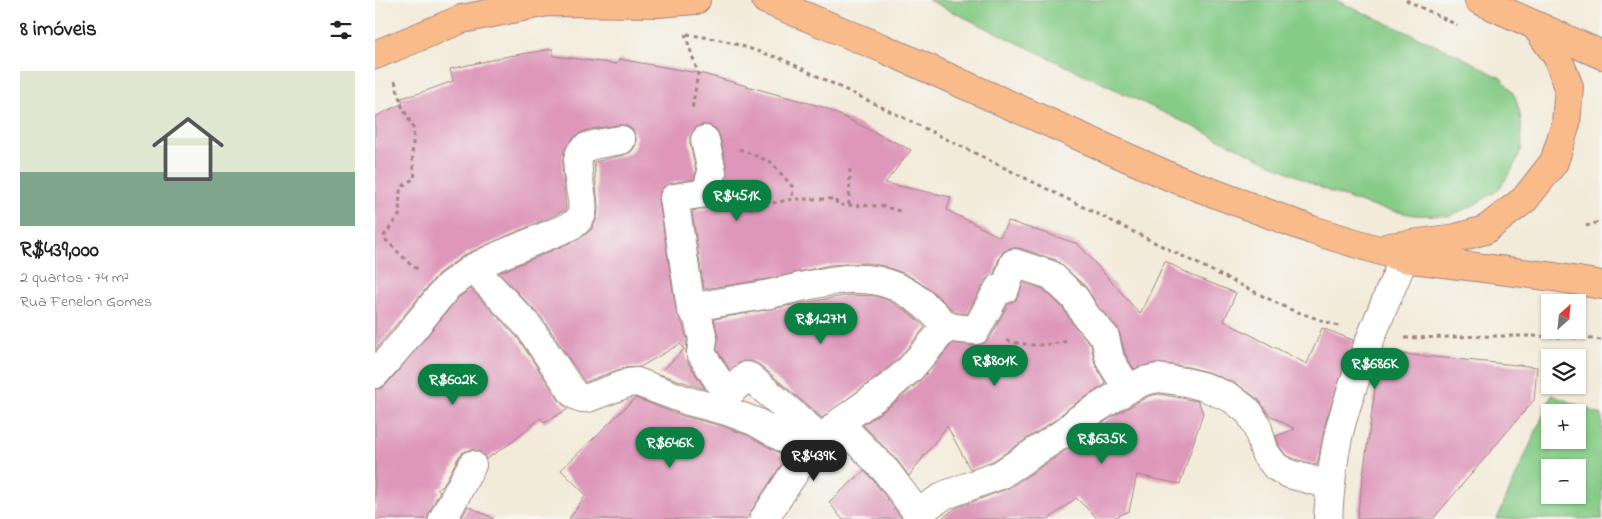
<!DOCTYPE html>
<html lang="pt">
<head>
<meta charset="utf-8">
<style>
	body { margin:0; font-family:"Indie Flower",sans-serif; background:#f2f2f2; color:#222; height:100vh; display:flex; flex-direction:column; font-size:19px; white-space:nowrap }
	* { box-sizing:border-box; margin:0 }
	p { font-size:16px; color:#767676 }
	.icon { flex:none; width:28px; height:28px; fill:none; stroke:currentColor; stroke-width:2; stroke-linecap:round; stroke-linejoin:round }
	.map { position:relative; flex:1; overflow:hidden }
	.drawer { display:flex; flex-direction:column; background:#fff; width:375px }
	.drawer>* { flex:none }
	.needle { width:32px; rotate:27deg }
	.tools { position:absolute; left:1166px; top:294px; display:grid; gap:10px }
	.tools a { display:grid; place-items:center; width:45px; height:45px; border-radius:0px; background:#fff; box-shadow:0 1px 4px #0004; font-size:25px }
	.price { position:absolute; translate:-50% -42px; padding:0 11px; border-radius:18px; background:#0b8043; color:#fff; font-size:16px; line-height:32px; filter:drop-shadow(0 1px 2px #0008) }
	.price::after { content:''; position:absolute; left:50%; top:30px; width:15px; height:11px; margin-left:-8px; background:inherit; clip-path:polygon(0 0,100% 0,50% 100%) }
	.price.current { background:#222; color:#fff }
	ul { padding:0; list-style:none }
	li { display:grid; align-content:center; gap:10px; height:265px; padding:0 20px }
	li+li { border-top:1px solid #e0e0e0 }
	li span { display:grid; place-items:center; height:155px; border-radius:0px; color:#555 }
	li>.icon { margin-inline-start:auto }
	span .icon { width:90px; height:90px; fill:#fffc; stroke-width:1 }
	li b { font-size:21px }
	h2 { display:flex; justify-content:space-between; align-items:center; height:60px; padding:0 20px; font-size:21px }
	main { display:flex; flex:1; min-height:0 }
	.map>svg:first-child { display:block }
</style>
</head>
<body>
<main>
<section class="drawer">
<h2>8 imóveis<svg class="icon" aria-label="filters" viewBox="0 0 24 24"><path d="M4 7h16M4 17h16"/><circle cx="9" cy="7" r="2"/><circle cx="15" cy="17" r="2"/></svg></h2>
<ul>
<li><span style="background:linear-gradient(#dfe7d0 65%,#7fa58c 0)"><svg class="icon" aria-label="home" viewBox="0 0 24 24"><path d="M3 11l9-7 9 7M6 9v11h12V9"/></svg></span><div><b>R$439,000</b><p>2 quartos · 74 m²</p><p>Rua Fenelon Gomes</p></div></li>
</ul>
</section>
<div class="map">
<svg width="1227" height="519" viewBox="0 0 1227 519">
	<rect width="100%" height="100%" fill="#f6f6f2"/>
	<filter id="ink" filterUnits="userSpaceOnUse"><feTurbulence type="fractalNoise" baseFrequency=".02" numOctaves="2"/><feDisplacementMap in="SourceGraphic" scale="10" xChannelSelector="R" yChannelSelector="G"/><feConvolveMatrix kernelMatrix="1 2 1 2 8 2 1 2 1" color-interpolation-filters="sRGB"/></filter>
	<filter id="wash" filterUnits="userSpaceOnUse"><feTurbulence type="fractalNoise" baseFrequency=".0096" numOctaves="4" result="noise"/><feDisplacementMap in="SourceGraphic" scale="20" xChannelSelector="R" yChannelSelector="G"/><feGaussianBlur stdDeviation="1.12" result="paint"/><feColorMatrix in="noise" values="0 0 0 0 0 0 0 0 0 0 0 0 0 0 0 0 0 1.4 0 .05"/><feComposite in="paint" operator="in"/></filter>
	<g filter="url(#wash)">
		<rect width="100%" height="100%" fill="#f3ebda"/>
		<g fill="#86cc87" stroke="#687659" fill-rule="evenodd">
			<path d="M553,0h407l125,56 41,22 14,18 6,22 1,30 -10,22 -14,20 -24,15 -24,11 -37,-1 -39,-8 -44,-15z"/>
			<path d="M1177,395l50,20v104h-105zM1175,412h27v28h-27zM1175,468h27v27h-27z"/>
		</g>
		<g id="blocks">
			<g fill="#de97ba">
				<path d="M178,49v7l64,8 2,-5 84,15 120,33 88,43 -26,33 66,14 -4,13 53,27 8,-16 70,23 62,70 25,-53 28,15 43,17 -12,28 83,43 15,-36 31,12 -26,77 -10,48 -22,-6 -9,-4 -7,-9 -3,-10 19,-7 -26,-14 -10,-15 -22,-16 -26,-11 -23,-6 -33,-4 -21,6 -9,-15 -5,-20 -3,-7 -18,-20 -13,-20 -30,-27 -37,-12h-9l-7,4 -4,6 -5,16 -9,6 -18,34 -12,-2 -24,-22 -25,-16 -22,-8 -18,-3 -36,2 -63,14 -63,10 -12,-78 16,-3 9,-4 4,-7 6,-21v-7l-7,-32 -4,-8 -7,-4h-8l-6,3 -5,8v7l6,28 -2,8 -22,4 -7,3 -5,6 -1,8 17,110 7,15 4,15 -1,11 1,10 18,28 -46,-15 25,-25 -4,-5 -40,23 -17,1 -38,14 -43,-64 -43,-45 80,-34 12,-9 6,-11 1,-12 -4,-45 30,-7 7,-3 5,-7v-8l-3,-7 -7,-5h-8l-27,4 -9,3 -10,7 -8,13 -2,14 4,44 -100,44 -27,19 -64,77v-233l28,-14 -2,-5 19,-5 33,-12 -3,-12 59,-13z"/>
				<path d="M649,283l19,6 20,19 11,18 17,18 4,20 11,20 -36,23 -15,13 -62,41 -23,8 -23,-43 -38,50 -12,-16 -34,-35 34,-24 23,-20 32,-37 23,2 9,-3 6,-5 18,-34 8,-4z"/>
				<path d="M96,289l46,48 43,65 8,7 -24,14 -3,-5 -30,25 -25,16 -7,-8 -8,-2 -8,3 -5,6 -15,28 -6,3 3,2 -11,21 -2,7h-52v-130h5l7,-5 72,-87z"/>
				<path d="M474,295l27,1 13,5 19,11 17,15 -26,31 -21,18 -56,42 -62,-53 -8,-4h-8l-7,3 -7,6 -13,-20 1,-14 -4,-17z"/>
				<path d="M1007,352l155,15 -3,33 -101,119h-76l22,-158z"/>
				<path d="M784,394l39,7 5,12 -23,71 -43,-9 -8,36 -17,8h-14l-22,-21 -27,21h-108l15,-11 53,-20 65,-43 13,-13 49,-29 13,-7z"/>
				<path d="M260,398l48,18 39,10 27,10 37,21 -40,62h-177l17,-24 -25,-25z"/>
				<path d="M489,471l10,10 28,38h-60l-13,-17z"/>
				<path d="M93,506l26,13h-33z"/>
			</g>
		</g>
	</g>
	<g filter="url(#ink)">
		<use href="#blocks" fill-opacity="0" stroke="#9e8582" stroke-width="1"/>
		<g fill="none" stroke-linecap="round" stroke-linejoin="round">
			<g stroke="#9e8582" stroke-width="30">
				<g id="minor">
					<path d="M330,140l7,32 -6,21 -32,5 17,110 7,10 5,21 -2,14 26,42v16l29,11 52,30"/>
					<path d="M98,268l56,59 44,66c5,4 8,6 15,5l40,-15 9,-1 51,19 39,10"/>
					<path d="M316,308c27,-6 53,-9 79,-14 40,-8 85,-25 124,-8 13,5 25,14 35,23 6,4 11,12 17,16 7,5 21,4 30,5l23,-42 6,1 9,-26 37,12 24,23 11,18 19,21 5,23 18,29"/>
					<path d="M0,374l23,-26 50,-62 25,-18 25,-12 75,-31c5,-4 8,-7 9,-12 4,-16 -15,-58 5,-66 10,-4 24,-5 34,-7"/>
					<path d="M352,395l20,-19 3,1 72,62"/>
					<path d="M464,423l47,48 36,48"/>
					<path d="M542,513l28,-18 55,-20 65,-43 13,-12 50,-31 16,-8 14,-3 28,4 19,5 26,11 18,14 8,14 8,27 11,14 13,7 41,11"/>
					<path d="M68,519l29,-54"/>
					<path d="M389,519l44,-67 31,-29 49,-35 22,-19 37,-43"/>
					<path d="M953,519c2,-32 5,-66 14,-98 16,-56 39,-109 62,-163"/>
				</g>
			</g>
			<g stroke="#9e8582" stroke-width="30">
				<g id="major">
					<path d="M391,0l116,48 289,129 141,53 92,28 150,19 48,8"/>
					<path d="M1104,0l123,55"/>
					<path d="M0,55l87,-36 85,-17 110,1 39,-3"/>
					<path d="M1014,247l67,-9 29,-8 40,-31 29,-37 12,-38 3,-37 -12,-31 -22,-31"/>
				</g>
			</g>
			<g stroke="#9e8582" stroke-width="3" stroke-dasharray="4 4" stroke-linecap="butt">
				<path d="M1031,0l51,25"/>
				<path d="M310,34l13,39 -6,37"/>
				<path d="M312,34l39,7 56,18 122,59 385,191 52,18"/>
				<path d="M20,81l6,23 13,26 -2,26 3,22 -10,6 -5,7 -1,25 -16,21 28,28 8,5"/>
				<path d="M364,149l32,13 21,24 1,13"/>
				<path d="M474,205l1,-37"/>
				<path d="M374,208l44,-9h42l3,6 43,1 19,5"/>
				<path d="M1211,226l16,-5"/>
				<path d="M1030,338c65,-1 132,-5 197,2"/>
				<path d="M632,340c21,7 39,6 60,1"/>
			</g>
			<use href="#minor" stroke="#fff" stroke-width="28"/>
			<use href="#major" stroke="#fabb8b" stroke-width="28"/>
		</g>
	</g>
</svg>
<div class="tools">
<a><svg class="needle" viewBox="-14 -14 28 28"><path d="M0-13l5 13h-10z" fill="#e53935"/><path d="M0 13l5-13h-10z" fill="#767676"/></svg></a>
<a><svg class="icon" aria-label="layers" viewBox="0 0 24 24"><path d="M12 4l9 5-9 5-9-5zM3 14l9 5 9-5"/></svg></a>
<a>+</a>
<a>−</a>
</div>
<b class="price" style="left:362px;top:222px">R$451K</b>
<b class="price" style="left:446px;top:345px">R$1.27M</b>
<b class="price" style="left:620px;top:387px">R$801K</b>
<b class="price" style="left:1000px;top:390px">R$686K</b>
<b class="price" style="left:78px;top:406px">R$602K</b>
<b class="price" style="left:727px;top:465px">R$635K</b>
<b class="price" style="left:295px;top:469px">R$646K</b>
<b class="price current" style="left:439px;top:482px">R$439K</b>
</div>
</main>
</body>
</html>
